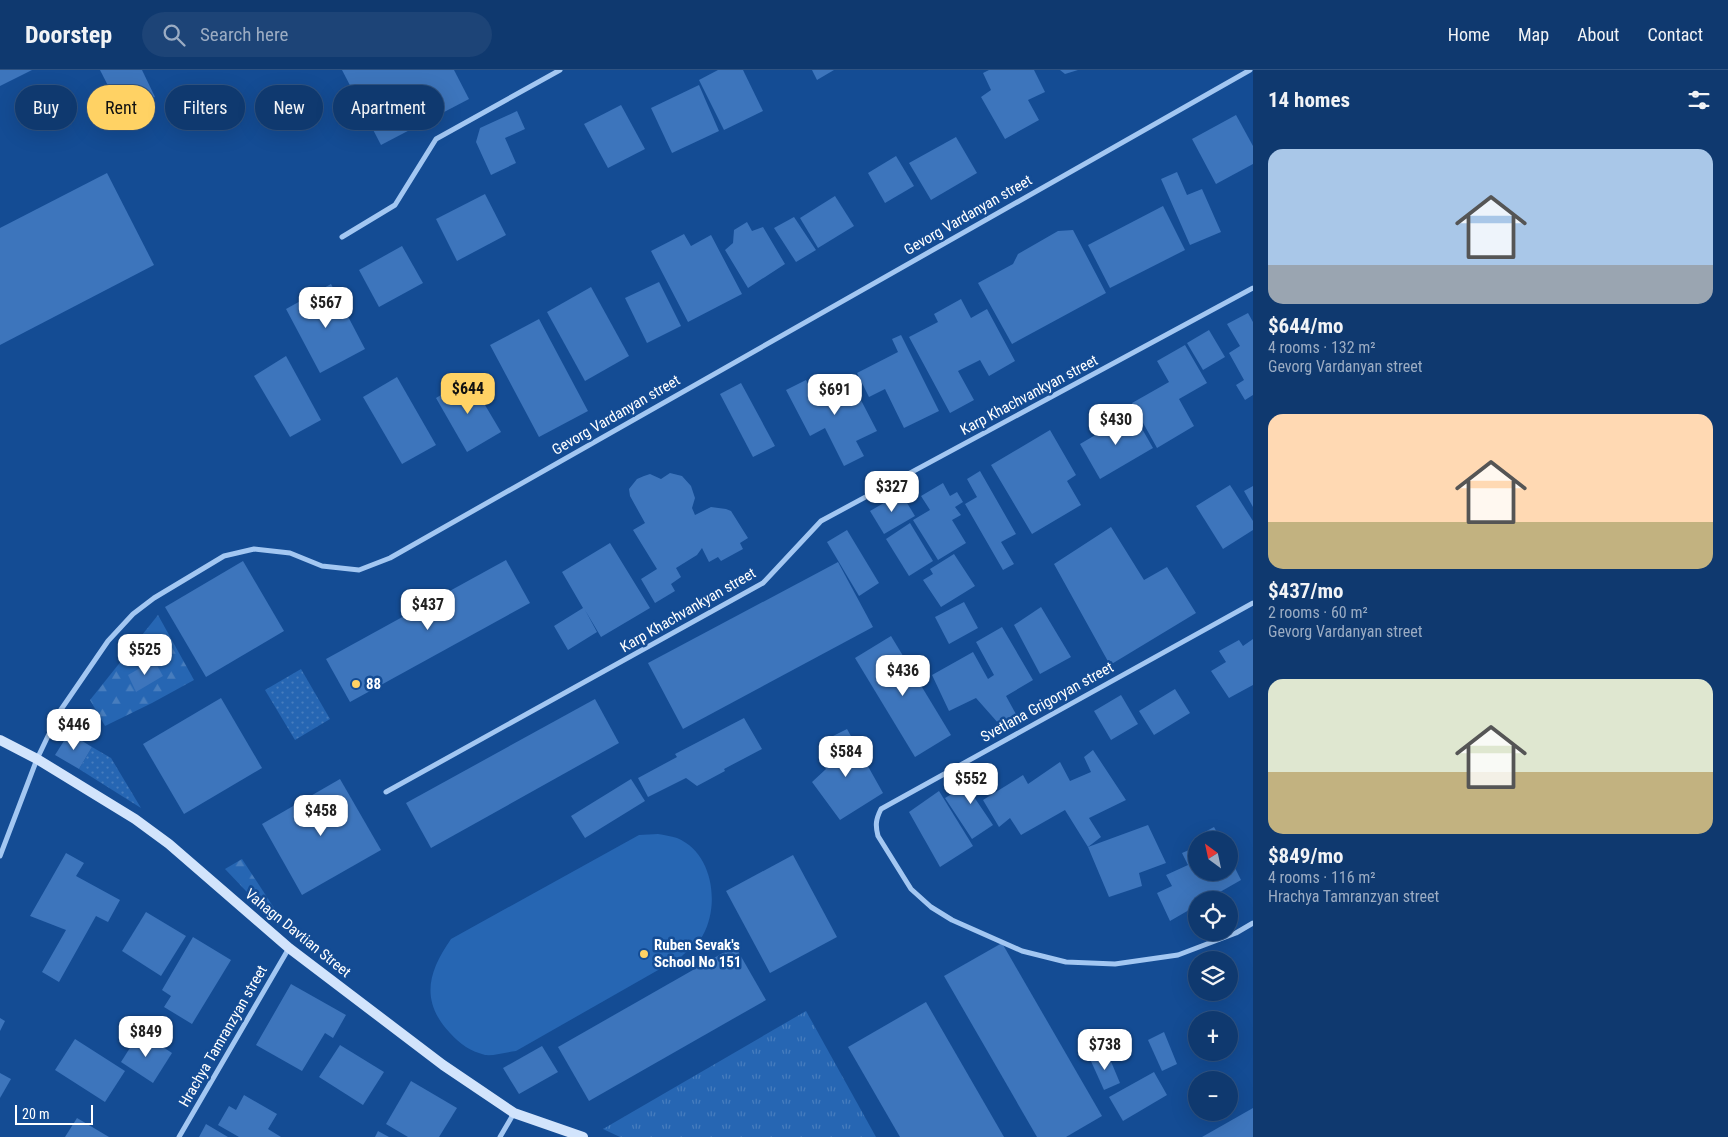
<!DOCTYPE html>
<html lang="en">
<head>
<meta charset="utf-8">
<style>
	body { margin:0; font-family:"Roboto Condensed",sans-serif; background:#1d4477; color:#f1f3f6; height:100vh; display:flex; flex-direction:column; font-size:19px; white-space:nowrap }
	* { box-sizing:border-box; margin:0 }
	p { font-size:16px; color:#9bacc3 }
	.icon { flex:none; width:28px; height:28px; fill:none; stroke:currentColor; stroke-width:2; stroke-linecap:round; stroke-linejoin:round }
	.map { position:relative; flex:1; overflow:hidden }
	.sheet { display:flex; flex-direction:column; background:#0f396f; width:475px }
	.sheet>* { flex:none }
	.guide { position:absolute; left:15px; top:15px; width:475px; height:45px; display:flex; gap:10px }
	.needle { width:32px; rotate:327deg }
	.fabs { position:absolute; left:1188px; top:761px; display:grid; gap:10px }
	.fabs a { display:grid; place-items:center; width:50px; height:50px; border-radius:50%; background:#0f396f; box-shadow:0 5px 20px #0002,0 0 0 1px #2f5382; font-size:25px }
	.scale { position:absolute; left:15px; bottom:12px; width:78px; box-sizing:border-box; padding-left:5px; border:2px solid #fff; border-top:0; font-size:14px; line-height:18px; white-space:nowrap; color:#fff; -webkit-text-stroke:4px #144c94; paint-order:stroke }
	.price { position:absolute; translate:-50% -42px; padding:0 11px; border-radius:10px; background:#fff; color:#222; font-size:16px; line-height:32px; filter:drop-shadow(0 1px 2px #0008) }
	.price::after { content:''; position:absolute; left:50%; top:30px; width:15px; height:11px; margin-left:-8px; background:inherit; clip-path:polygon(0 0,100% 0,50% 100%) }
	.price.active { background:#ffd264; color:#111 }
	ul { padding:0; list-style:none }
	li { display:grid; align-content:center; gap:10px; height:265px; padding:0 15px }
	li span { display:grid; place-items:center; height:155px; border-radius:15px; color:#555 }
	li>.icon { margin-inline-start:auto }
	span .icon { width:90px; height:90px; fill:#fffc; stroke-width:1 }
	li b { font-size:21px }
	h2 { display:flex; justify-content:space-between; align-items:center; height:60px; padding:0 15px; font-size:21px }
	.tag { padding:0 18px; border-radius:22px; background:#0f396f; box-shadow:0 5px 20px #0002,0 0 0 1px #2f5382; font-size:18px; line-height:45px }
	.tag.active { background:#ffd264; color:#111 }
	header { display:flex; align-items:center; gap:30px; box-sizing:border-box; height:70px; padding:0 25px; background:#0f396f; border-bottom:1px solid #2f5382 }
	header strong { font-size:24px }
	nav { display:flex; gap:28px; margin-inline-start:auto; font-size:18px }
	.search { width:350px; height:45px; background:#1d4477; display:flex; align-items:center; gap:12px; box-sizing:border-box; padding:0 18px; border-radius:28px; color:#9bacc3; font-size:19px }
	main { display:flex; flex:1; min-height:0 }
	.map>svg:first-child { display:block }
</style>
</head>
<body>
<header>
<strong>Doorstep</strong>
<div class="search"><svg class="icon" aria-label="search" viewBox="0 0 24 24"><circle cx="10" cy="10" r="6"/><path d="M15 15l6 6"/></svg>Search here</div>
<nav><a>Home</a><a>Map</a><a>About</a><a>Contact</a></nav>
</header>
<main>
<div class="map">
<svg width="1253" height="1067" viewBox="0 0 1253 1067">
	<defs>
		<pattern id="grass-dots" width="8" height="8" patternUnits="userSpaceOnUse" patternTransform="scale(1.25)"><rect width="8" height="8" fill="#2666b3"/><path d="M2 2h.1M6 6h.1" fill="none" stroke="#477dbe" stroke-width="1.8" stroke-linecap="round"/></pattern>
		<pattern id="forest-firs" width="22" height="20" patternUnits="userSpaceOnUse" patternTransform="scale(1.25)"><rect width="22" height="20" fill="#2666b3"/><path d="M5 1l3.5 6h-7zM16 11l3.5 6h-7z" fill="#477dbe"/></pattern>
		<pattern id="park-tufts" width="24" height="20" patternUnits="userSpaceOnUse" patternTransform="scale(1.25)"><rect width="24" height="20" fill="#2666b3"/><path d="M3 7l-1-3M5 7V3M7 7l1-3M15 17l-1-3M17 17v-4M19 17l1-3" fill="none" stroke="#477dbe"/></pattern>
	</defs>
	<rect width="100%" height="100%" fill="#144c94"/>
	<g fill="url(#grass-dots)">
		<path d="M301,599l29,50 -35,21 -30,-50z"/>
		<path d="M92,677l19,11 30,50 -62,-39z"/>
	</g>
	<g fill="url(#forest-firs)">
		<path d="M158,545l36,65 -42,23 -47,23 -15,-26z"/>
		<path d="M242,789l34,52 -6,5 -45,-47z"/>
	</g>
	<path fill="url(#park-tufts)" d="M806,941l70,126h-256l-17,-8z"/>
	<path fill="#2666b3" d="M658,764c6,1 13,2 19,4 36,15 43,66 26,97 -4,8 -15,15 -22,22l-165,94c-9,1 -22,5 -31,4 -15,-4 -25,-11 -35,-22 -30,-32 -22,-61 1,-94l188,-104z"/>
	<g fill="#3d75bc">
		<path d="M0,0h32l-32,16z"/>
		<path d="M100,0h42l13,27 -33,16z"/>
		<path d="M342,0h112l15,29 -88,46z"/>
		<path d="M718,0h25l20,41 -39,19 -25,-50z"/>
		<path d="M812,0h22l-17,10z"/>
		<path d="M989,0h45l11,22 -17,8 11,20 -34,19 -24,-42 10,-7 -8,-17z"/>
		<path d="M1060,0h18l-13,4z"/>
		<path d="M699,15l20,46 -47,22 -21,-45z"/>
		<path d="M621,35l24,44 -37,19 -24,-44z"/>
		<path d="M517,41l8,18 -20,9 11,25 -25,12 -15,-33 4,-14z"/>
		<path d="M1236,45l17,31v18l-37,20 -24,-45z"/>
		<path d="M956,67l21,36 -46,27 -22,-37z"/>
		<path d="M896,86l18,30 -29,17 -17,-30z"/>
		<path d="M1177,102l10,23 15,-6 19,43 -31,13 -29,-66z"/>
		<path d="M107,103l47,92 -154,80v-117z"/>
		<path d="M485,124l21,41 -49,26 -21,-42z"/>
		<path d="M835,126l19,30 -36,22 -18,-30z"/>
		<path d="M1163,136l22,44 -75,38 -22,-43z"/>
		<path d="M794,147l22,33 -20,12 -22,-34z"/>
		<path d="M747,152l5,9 11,-4 22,37 -37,24 -23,-38 8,-7 1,-13z"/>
		<path d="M1073,160l33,63 -94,51 -34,-61 35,-19 5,-10 40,-23z"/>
		<path d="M684,164l7,12 20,-11 31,59 -54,28 -37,-71z"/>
		<path d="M402,176l21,37 -44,24 -20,-37z"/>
		<path d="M659,212l22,44 -34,17 -22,-45z"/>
		<path d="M331,214l34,65 -45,24 -34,-64z"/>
		<path d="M591,217l38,69 -44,25 -38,-69z"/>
		<path d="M961,229l10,19 16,-9 28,52 -26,15 -9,-16 -22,11 16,29 -24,13 -41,-76 29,-15 -4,-8z"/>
		<path d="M1248,243l5,9v73l-8,5 -9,-15 8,-5 -15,-27 11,-7 -13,-22z"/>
		<path d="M539,249l49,92 -49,26 -49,-92z"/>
		<path d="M1209,260l16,27 -22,13 -16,-27z"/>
		<path d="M901,265l38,76 -35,17 -19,-39 -16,8 -12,-24 41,-21 -6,-13z"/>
		<path d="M1185,275l22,38 -28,16 15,27 -37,22 -25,-45 37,-21 -12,-21z"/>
		<path d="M286,286l35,64 -31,17 -36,-61z"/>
		<path d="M397,307l39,68 -34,19 -39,-67z"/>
		<path d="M849,307l28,54 -21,10 8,15 -20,10 -19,-38 -15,8 -24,-46 20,-10 8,15z"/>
		<path d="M469,308l32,54 -34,20 -31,-54z"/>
		<path d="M741,313l34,63 -22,11 -33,-63z"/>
		<path d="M1133,343l20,35 -53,31 -20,-35z"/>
		<path d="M1050,360l26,45 -9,6 14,24 -49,29 -41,-69z"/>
		<path d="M980,401l36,63 -15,8 13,22 -11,6 -38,-66 12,-7 -10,-18z"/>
		<path d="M670,403l12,3 9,10 4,12 -3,10 3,7 16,-8 15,2 5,2 17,27 -8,5 3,6 -22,12 -3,-4 -9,5 -7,-14 -5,7 -21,13 5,9 -10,7 4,7 -20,12 -14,-24 16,-10 -24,-39 12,-7 -15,-27 -1,-7 8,-10 7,-3 6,-2 11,5z"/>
		<path d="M943,413l7,13 7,-4 6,10 -8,5 6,8 -9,5 14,23 -28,17 -25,-40 17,-10 -9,-14z"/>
		<path d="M1230,415l23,36v9l-30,19 -27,-43z"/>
		<path d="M1253,416v21l-9,-16z"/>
		<path d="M901,423l14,23 -31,18 -14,-23z"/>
		<path d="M910,453l23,38 -24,15 -23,-37z"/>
		<path d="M1111,457l33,53 23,-13 29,46 -86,52 -56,-101z"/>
		<path d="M847,460l32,53 -20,13 -32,-54z"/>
		<path d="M610,473l40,65 -49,29 -16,-27 12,22 -29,18 -14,-24 29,-18 -21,-36z"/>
		<path d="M954,484l21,32 -34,21 -18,-27 10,-6 -3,-5z"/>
		<path d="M506,490l24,43 -180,99 -24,-43z"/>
		<path d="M243,491l41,70 -78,46 -41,-70z"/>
		<path d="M838,492l35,65 -190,102 -35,-66z"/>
		<path d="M964,532l14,26 -29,16 -14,-27z"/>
		<path d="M1041,537l30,50 -31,17 -26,-49z"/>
		<path d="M1002,557l31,53 -27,16 11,20 -18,8 -23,-26 -27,13 -17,-36 41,-23 15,27 6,-4 -18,-33z"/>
		<path d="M891,566l60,99 -36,22 -60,-99z"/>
		<path d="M1253,569v46l-24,13 -18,-27 15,-9 -7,-11 20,-11 4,6z"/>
		<path d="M154,590l9,16 -27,16 -8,-17z"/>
		<path d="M1175,619l15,24 -36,22 -15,-24z"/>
		<path d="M1121,625l17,29 -27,16 -17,-29z"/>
		<path d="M221,628l41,70 -78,46 -41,-70z"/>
		<path d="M595,629l24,44 -188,105 -25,-45z"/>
		<path d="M744,648l18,31 -38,20 1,2 -28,15 -11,-8 -38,19 -10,-19 39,-21 -2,-3z"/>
		<path d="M847,659l36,64 -43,27 -28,-38 14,-13 -7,-9 19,-14 -5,-10z"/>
		<path d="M69,663l23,14 -13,22 -24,-14z"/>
		<path d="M1093,680l33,50 -37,18 12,19 -13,10 -23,-37 -44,25 -11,-17 -11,9 -16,-27 40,-25 5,9 32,-22 10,19 21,-9 -7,-15z"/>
		<path d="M987,698l6,12 -21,14 21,31 -21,14 -27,-41 22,-13 -2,-4z"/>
		<path d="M340,709l41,71 -79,45 -40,-71z"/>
		<path d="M631,709l14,22 -60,37 -14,-22z"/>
		<path d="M939,721l34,55 -33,21 -31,-55z"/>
		<path d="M1148,755l18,38 -27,10 3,13 -33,11 -21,-50z"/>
		<path d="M1214,757l7,13h-17l-3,-6z"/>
		<path d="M1196,777v25h33v-16l12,24 -35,20h-10v6l-26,15 -13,-28 15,-7 -6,-11 22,-10 -6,-12z"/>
		<path d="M66,783l18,10 -8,13 44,24 -12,22 -12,-6 -37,66 -17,-10 24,-42 -36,-14z"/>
		<path d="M793,785l44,82 -67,36 -44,-82z"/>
		<path d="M146,842l40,24 -25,40 -39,-25z"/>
		<path d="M193,867l38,23 -39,64 -28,-17 7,-11 -9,-6z"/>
		<path d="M1002,873l100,173 -36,21h-29l-93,-161z"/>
		<path d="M735,876l31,54 -177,101 -31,-54z"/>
		<path d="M291,914l55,31 -13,23 -8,-5 -23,38 -46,-26z"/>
		<path d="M926,932l78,135h-104l-52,-90z"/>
		<path d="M0,948l5,3 -5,10z"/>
		<path d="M140,962l32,21 -19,30 -32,-21z"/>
		<path d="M1164,962l13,32 -15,7 -14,-31z"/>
		<path d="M75,969l50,32 -20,31 -50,-32z"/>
		<path d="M340,975l44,27 -21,33 -44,-28z"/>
		<path d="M542,976l16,26 -39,22 -16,-26z"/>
		<path d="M1107,982l13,31 -16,7 -14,-31z"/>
		<path d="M1154,1002l13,23 -44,26 -14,-24z"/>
		<path d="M0,1003l11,6 -11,19z"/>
		<path d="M411,1011l46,27 -18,29h-31l-22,-13z"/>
		<path d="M244,1025l33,19 -9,15 13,8h-42l-21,-12 11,-19 7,4z"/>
		<path d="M1253,1038v29h-51z"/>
		<path d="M77,1048l32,19h-44z"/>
		<path d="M206,1054l22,13h-29z"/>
		<path d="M378,1061l11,6h-14z"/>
	</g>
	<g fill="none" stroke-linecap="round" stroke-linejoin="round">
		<g stroke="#a3c7f2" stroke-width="5">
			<path d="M342,167l53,-32 41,-66 124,-69"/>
			<path d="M1253,533l-372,206c-5,10 -6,16 -3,27l33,53 20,18 21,13 70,31 44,11 49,2 63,-9 58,-22 17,-10"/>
			<path d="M386,722l377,-209 58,-62 432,-233"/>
			<path d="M0,786l37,-97 23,-48 48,-70 25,-27 21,-16 70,-42 30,-7 36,4 32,13 37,4 31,-12 860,-488"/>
			<path d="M179,1067l110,-189"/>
			<path d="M500,1067l14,-24"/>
		</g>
		<path stroke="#d2e4fc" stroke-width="10" d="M0,670l37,19 98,60 34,25 120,104 154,117 71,48 69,24"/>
	</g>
	<g fill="#ffd264" stroke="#144c94" stroke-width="2">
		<circle cx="356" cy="614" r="5"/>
		<circle cx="644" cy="884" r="5"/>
	</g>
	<g text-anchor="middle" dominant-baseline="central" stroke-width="5" stroke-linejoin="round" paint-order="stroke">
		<g font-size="15" fill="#fff" stroke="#144c94">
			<text transform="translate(968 145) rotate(-30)">Gevorg Vardanyan street</text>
			<text transform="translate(1029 325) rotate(-28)">Karp Khachvankyan street</text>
			<text transform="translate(616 345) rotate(-30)">Gevorg Vardanyan street</text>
			<text transform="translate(688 540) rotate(-30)">Karp Khachvankyan street</text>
			<text transform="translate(1047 632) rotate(-29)">Svetlana Grigoryan street</text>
			<text transform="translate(298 863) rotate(39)">Vahagn Davtian Street</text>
			<text transform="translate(223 966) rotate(-60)">Hrachya Tamranzyan street</text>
		</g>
		<g font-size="15" font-weight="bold" fill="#fff" stroke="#144c94" text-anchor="start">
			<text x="366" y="614">88</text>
			<text x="654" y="875">Ruben Sevak's<tspan x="654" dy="17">School No 151</tspan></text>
		</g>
	</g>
</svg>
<div class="fabs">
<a><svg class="needle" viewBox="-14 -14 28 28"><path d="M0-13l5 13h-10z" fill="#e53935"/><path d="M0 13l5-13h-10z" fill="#9bacc3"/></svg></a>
<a><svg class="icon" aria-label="locate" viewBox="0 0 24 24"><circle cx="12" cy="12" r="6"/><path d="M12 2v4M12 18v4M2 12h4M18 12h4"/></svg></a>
<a><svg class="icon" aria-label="layers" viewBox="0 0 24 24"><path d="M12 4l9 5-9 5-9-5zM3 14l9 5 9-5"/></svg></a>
<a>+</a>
<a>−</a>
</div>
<div class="scale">20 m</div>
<b class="price" style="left:326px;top:259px">$567</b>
<b class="price active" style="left:468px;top:345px">$644</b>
<b class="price" style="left:835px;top:346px">$691</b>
<b class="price" style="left:1116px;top:376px">$430</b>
<b class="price" style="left:892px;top:443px">$327</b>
<b class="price" style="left:428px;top:561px">$437</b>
<b class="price" style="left:145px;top:606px">$525</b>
<b class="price" style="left:903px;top:627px">$436</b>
<b class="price" style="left:74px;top:681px">$446</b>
<b class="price" style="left:846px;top:708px">$584</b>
<b class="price" style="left:971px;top:735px">$552</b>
<b class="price" style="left:321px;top:767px">$458</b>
<b class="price" style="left:146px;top:988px">$849</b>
<b class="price" style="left:1105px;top:1001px">$738</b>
<div class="guide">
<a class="tag">Buy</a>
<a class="tag active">Rent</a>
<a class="tag">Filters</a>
<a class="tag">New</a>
<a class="tag">Apartment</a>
</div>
</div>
<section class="sheet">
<h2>14 homes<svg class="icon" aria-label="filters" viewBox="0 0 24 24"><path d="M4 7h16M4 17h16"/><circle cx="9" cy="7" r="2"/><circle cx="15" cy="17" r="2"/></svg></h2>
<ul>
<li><span style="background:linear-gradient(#a9c7e8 75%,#9aa5b1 0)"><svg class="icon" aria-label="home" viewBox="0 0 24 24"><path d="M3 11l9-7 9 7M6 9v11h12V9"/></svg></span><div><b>$644/mo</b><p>4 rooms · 132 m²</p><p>Gevorg Vardanyan street</p></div></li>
<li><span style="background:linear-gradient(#ffd9b3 70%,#c2b280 0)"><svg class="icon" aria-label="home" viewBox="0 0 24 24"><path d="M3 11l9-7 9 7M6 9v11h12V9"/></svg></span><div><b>$437/mo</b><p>2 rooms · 60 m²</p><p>Gevorg Vardanyan street</p></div></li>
<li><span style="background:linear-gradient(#dfe7d0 60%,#c2b280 0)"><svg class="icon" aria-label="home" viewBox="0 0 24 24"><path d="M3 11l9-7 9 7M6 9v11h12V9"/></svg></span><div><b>$849/mo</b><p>4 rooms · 116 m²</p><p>Hrachya Tamranzyan street</p></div></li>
</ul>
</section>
</main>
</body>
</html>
